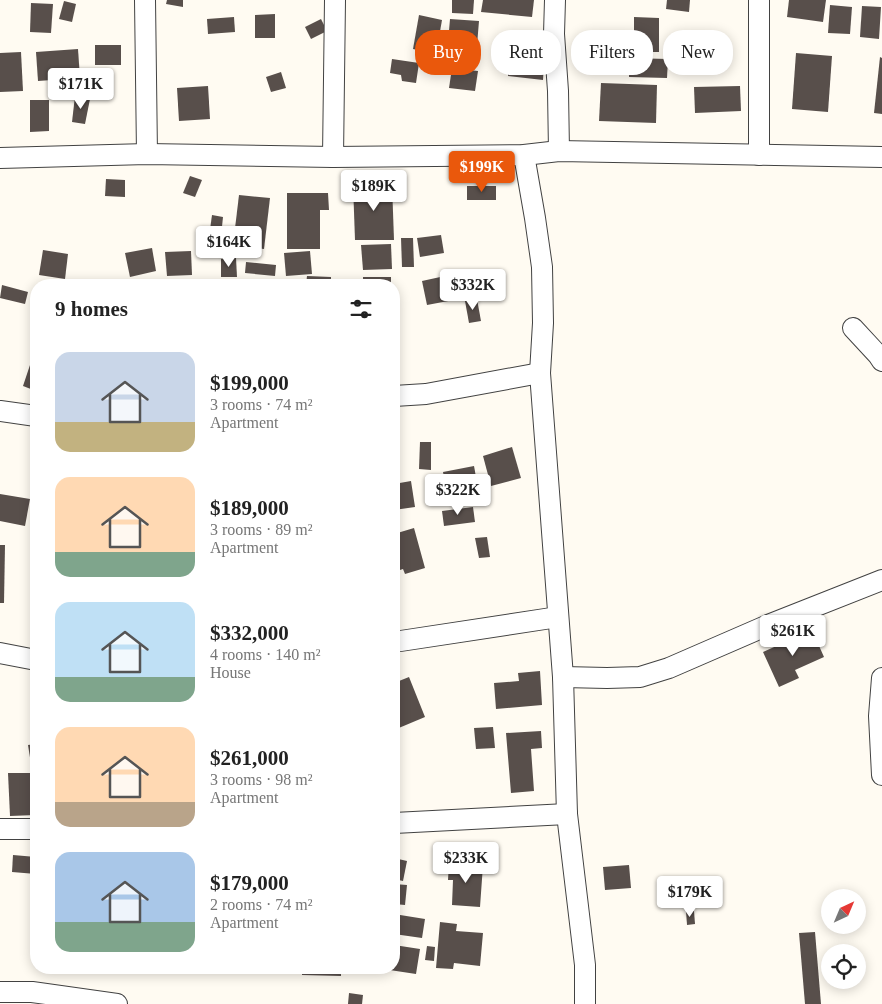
<!DOCTYPE html>
<html lang="en">
<head>
<meta charset="utf-8">
<style>
	body { margin:0; font-family:"Times New Roman",serif; background:#f6f6f6; color:#222; height:100vh; display:flex; flex-direction:column; font-size:19px; white-space:nowrap }
	* { box-sizing:border-box; margin:0 }
	p { font-size:16px; color:#767676 }
	.icon { flex:none; width:28px; height:28px; fill:none; stroke:currentColor; stroke-width:2; stroke-linecap:round; stroke-linejoin:round }
	.map { position:relative; flex:1; overflow:hidden }
	.drawer { position:absolute; left:30px; top:279px; width:370px; height:695px; display:flex; flex-direction:column; background:#fff; border-radius:20px; box-shadow:0 2px 12px #0003 }
	.drawer>* { flex:none }
	.hud { position:absolute; left:415px; top:30px; width:391px; height:45px; display:flex; gap:10px }
	.needle { width:32px; rotate:44deg }
	.fabs { position:absolute; left:821px; top:889px; display:grid; gap:10px }
	.fabs a { display:grid; place-items:center; width:45px; height:45px; border-radius:50%; background:#fff; box-shadow:0 2px 12px #0003; font-size:25px }
	.price { position:absolute; translate:-50% -42px; padding:0 11px; border-radius:5px; background:#fff; color:#222; font-size:16px; line-height:32px; filter:drop-shadow(0 1px 2px #0008) }
	.price::after { content:''; position:absolute; left:50%; top:30px; width:15px; height:11px; margin-left:-8px; background:inherit; clip-path:polygon(0 0,100% 0,50% 100%) }
	.price.active { background:#ea580c; color:#fff }
	ul { padding:0; list-style:none }
	li { display:flex; align-items:center; gap:15px; height:125px; padding:0 25px }
	li span { display:grid; place-items:center; flex:none; width:140px; height:100px; border-radius:15px; color:#555 }
	li>.icon { margin-inline-start:auto }
	span .icon { width:60px; height:60px; fill:#fffc; stroke-width:1 }
	li b { font-size:21px }
	h2 { display:flex; justify-content:space-between; align-items:center; height:60px; padding:0 25px; font-size:21px }
	.pill { padding:0 18px; border-radius:20px; background:#fff; box-shadow:0 2px 12px #0003; font-size:18px; line-height:45px }
	.pill.active { background:#ea580c; color:#fff }
	.map>svg:first-child { display:block }
</style>
</head>
<body>
<div class="map">
<svg width="882" height="1004" viewBox="0 0 882 1004">
	<rect width="100%" height="100%" fill="#fffbf2"/>
	<g fill="#584f4b">
		<path d="M167,0h16v7l-17,-3z"/>
		<path d="M452,0h22l-1,14 -21,-1z"/>
		<path d="M483,0h51l-2,17 -51,-5z"/>
		<path d="M667,0h23l-1,12 -23,-3z"/>
		<path d="M789,0h37l-3,22 -36,-5z"/>
		<path d="M64,1l12,3 -4,18 -13,-3z"/>
		<path d="M31,3l22,1 -2,29 -21,-1z"/>
		<path d="M830,5l22,2 -2,27 -22,-1z"/>
		<path d="M862,6l19,1 -2,32 -19,-2z"/>
		<path d="M275,14v24h-20v-23z"/>
		<path d="M419,15l23,5 -6,34 -23,-5z"/>
		<path d="M234,17l1,15 -27,2 -1,-15z"/>
		<path d="M634,17l25,1v34h-25z"/>
		<path d="M321,19l6,12 -16,8 -6,-12z"/>
		<path d="M450,19l29,2 -2,24 -6,-1 -1,11 -23,-1z"/>
		<rect x="95" y="45" width="26" height="20"/>
		<path d="M78,49l2,29 -42,3 -2,-29z"/>
		<path d="M21,52l2,39 -23,1v-39z"/>
		<path d="M796,53l36,3 -4,56 -36,-3z"/>
		<path d="M880,57l2,1v56l-8,-1z"/>
		<path d="M629,58l39,1 -1,19 -38,-1z"/>
		<path d="M392,59l27,4 -3,20 -14,-2 -1,-6 -11,-2z"/>
		<path d="M509,61l35,4 -1,15 -35,-4z"/>
		<path d="M452,68l26,3 -3,20 -26,-3z"/>
		<path d="M281,72l5,16 -15,4 -5,-15z"/>
		<path d="M601,83l56,2 -1,38 -57,-2z"/>
		<path d="M208,86l2,33 -31,2 -2,-33z"/>
		<path d="M740,86l1,25 -46,2 -1,-26z"/>
		<path d="M75,96l15,3 -5,25 -13,-2z"/>
		<path d="M30,100h19v31l-19,1z"/>
		<path d="M190,176l12,4 -7,17 -12,-4z"/>
		<path d="M106,179l19,1v17l-20,-1z"/>
		<path d="M353,184h39l2,56h-39z"/>
		<rect x="467" y="186" width="29" height="14"/>
		<path d="M287,193h41l1,17h-9v39h-33z"/>
		<path d="M239,195l31,3 -6,51 -31,-4z"/>
		<path d="M212,215l11,2 -3,29 -12,-2z"/>
		<path d="M441,235l3,18 -24,4 -3,-19z"/>
		<path d="M401,238h12l1,29h-12z"/>
		<path d="M391,244l1,25 -29,1 -2,-25z"/>
		<path d="M152,248l4,23 -26,6 -5,-24z"/>
		<path d="M43,250l25,4 -3,25 -26,-4z"/>
		<path d="M191,251l1,24 -25,1 -2,-24z"/>
		<path d="M310,251l2,23 -26,2 -2,-23z"/>
		<path d="M236,258l1,19h-16v-18z"/>
		<path d="M246,262l30,3 -1,11 -30,-3z"/>
		<path d="M454,274l5,25 -32,6 -5,-24z"/>
		<path d="M307,276l24,1v8h-25z"/>
		<rect x="363" y="277" width="28" height="8"/>
		<path d="M2,285l26,7 -3,12 -25,-6z"/>
		<path d="M477,299l4,22 -12,2 -4,-22z"/>
		<path d="M36,347v44l-13,-5z"/>
		<path d="M420,442h11v28l-12,-1z"/>
		<path d="M512,447l9,31 -30,8 -8,-30z"/>
		<path d="M474,466l4,22 -31,6 -4,-22z"/>
		<path d="M411,481l4,26 -21,3v-26z"/>
		<path d="M0,494l30,5 -5,27 -25,-5z"/>
		<path d="M473,507l2,15 -31,4 -2,-15z"/>
		<path d="M414,528l11,40 -20,6 -2,-5 -9,3v-38z"/>
		<path d="M487,537l3,20 -11,1 -4,-20z"/>
		<path d="M0,545h5l-1,58h-4z"/>
		<path d="M812,630l12,27 -29,13 4,8 -20,9 -16,-35z"/>
		<path d="M540,671l2,34 -46,4 -2,-26 25,-2 -1,-8z"/>
		<path d="M409,677l16,40 -31,13v-47z"/>
		<path d="M493,727l2,21 -19,1 -2,-21z"/>
		<path d="M541,731l1,17 -11,1 3,42 -23,2 -5,-60z"/>
		<path d="M36,744v25l-4,1 -4,-25z"/>
		<path d="M8,773h28v42l-26,1z"/>
		<path d="M13,855l23,2v17l-24,-2z"/>
		<path d="M394,858l13,3 -4,20 -9,-2z"/>
		<path d="M449,862l34,3 -3,42 -28,-2 1,-25h-5z"/>
		<path d="M629,865l2,23 -26,2 -2,-23z"/>
		<path d="M394,884l13,1 -2,20 -11,-1z"/>
		<path d="M686,911h8l1,13 -8,1z"/>
		<path d="M394,914l31,5 -3,19 -28,-4z"/>
		<path d="M440,922l17,2 -1,7 27,2 -3,33 -26,-3 -1,6 -17,-1z"/>
		<path d="M815,932l6,72h-16l-6,-71z"/>
		<path d="M394,945l26,4 -4,25 -33,-5v-1h11z"/>
		<path d="M427,946l8,1 -1,14 -9,-1z"/>
		<path d="M205,968h15l-1,3z"/>
		<path d="M302,968h39v8l-39,-1z"/>
		<path d="M349,993l14,2 -1,9h-14z"/>
	</g>
	<g fill="none" stroke-linecap="round" stroke-linejoin="round">
		<g stroke="#424242" stroke-width="22">
			<g id="minor">
				<path d="M145,0l2,154"/>
				<path d="M555,0l-1,34 4,57 1,60"/>
				<path d="M759,0v155"/>
				<path d="M524,155l11,63 7,49 1,56 -3,50 23,304 4,137 18,151v39"/>
				<path d="M333,157l2,-157"/>
				<path d="M0,158l147,-4 186,3 191,-2 35,-4 323,6"/>
				<path d="M853,328l25,27 4,6"/>
				<path d="M394,396l32,-2 114,-21"/>
				<path d="M0,411l36,5"/>
				<path d="M394,642l164,-25"/>
				<path d="M0,653l36,7"/>
				<path d="M563,677l44,1 33,-1 29,-9 99,-43 114,-45"/>
				<path d="M882,678l-3,38 3,59"/>
				<path d="M394,823l173,-9"/>
				<path d="M0,829h36"/>
				<path d="M0,992h32l85,12"/>
			</g>
		</g>
		<use href="#minor" stroke="#fff" stroke-width="20"/>
	</g>
</svg>
<div class="fabs">
<a><svg class="needle" viewBox="-14 -14 28 28"><path d="M0-13l5 13h-10z" fill="#e53935"/><path d="M0 13l5-13h-10z" fill="#767676"/></svg></a>
<a><svg class="icon" aria-label="locate" viewBox="0 0 24 24"><circle cx="12" cy="12" r="6"/><path d="M12 2v4M12 18v4M2 12h4M18 12h4"/></svg></a>
</div>
<b class="price" style="left:81px;top:110px">$171K</b>
<b class="price active" style="left:482px;top:193px">$199K</b>
<b class="price" style="left:374px;top:212px">$189K</b>
<b class="price" style="left:229px;top:268px">$164K</b>
<b class="price" style="left:473px;top:311px">$332K</b>
<b class="price" style="left:458px;top:516px">$322K</b>
<b class="price" style="left:793px;top:657px">$261K</b>
<b class="price" style="left:466px;top:884px">$233K</b>
<b class="price" style="left:690px;top:918px">$179K</b>
<div class="hud">
<a class="pill active">Buy</a>
<a class="pill">Rent</a>
<a class="pill">Filters</a>
<a class="pill">New</a>
</div>
<section class="drawer">
<h2>9 homes<svg class="icon" aria-label="filters" viewBox="0 0 24 24"><path d="M4 7h16M4 17h16"/><circle cx="9" cy="7" r="2"/><circle cx="15" cy="17" r="2"/></svg></h2>
<ul>
<li><span style="background:linear-gradient(#c9d6e8 70%,#c2b280 0)"><svg class="icon" aria-label="home" viewBox="0 0 24 24"><path d="M3 11l9-7 9 7M6 9v11h12V9"/></svg></span><div><b>$199,000</b><p>3 rooms · 74 m²</p><p>Apartment</p></div></li>
<li><span style="background:linear-gradient(#ffd9b3 75%,#7fa58c 0)"><svg class="icon" aria-label="home" viewBox="0 0 24 24"><path d="M3 11l9-7 9 7M6 9v11h12V9"/></svg></span><div><b>$189,000</b><p>3 rooms · 89 m²</p><p>Apartment</p></div></li>
<li><span style="background:linear-gradient(#bfe0f5 75%,#7fa58c 0)"><svg class="icon" aria-label="home" viewBox="0 0 24 24"><path d="M3 11l9-7 9 7M6 9v11h12V9"/></svg></span><div><b>$332,000</b><p>4 rooms · 140 m²</p><p>House</p></div></li>
<li><span style="background:linear-gradient(#ffd9b3 75%,#b9a48a 0)"><svg class="icon" aria-label="home" viewBox="0 0 24 24"><path d="M3 11l9-7 9 7M6 9v11h12V9"/></svg></span><div><b>$261,000</b><p>3 rooms · 98 m²</p><p>Apartment</p></div></li>
<li><span style="background:linear-gradient(#a9c7e8 70%,#7fa58c 0)"><svg class="icon" aria-label="home" viewBox="0 0 24 24"><path d="M3 11l9-7 9 7M6 9v11h12V9"/></svg></span><div><b>$179,000</b><p>2 rooms · 74 m²</p><p>Apartment</p></div></li>
</ul>
</section>
</div>
</body>
</html>
